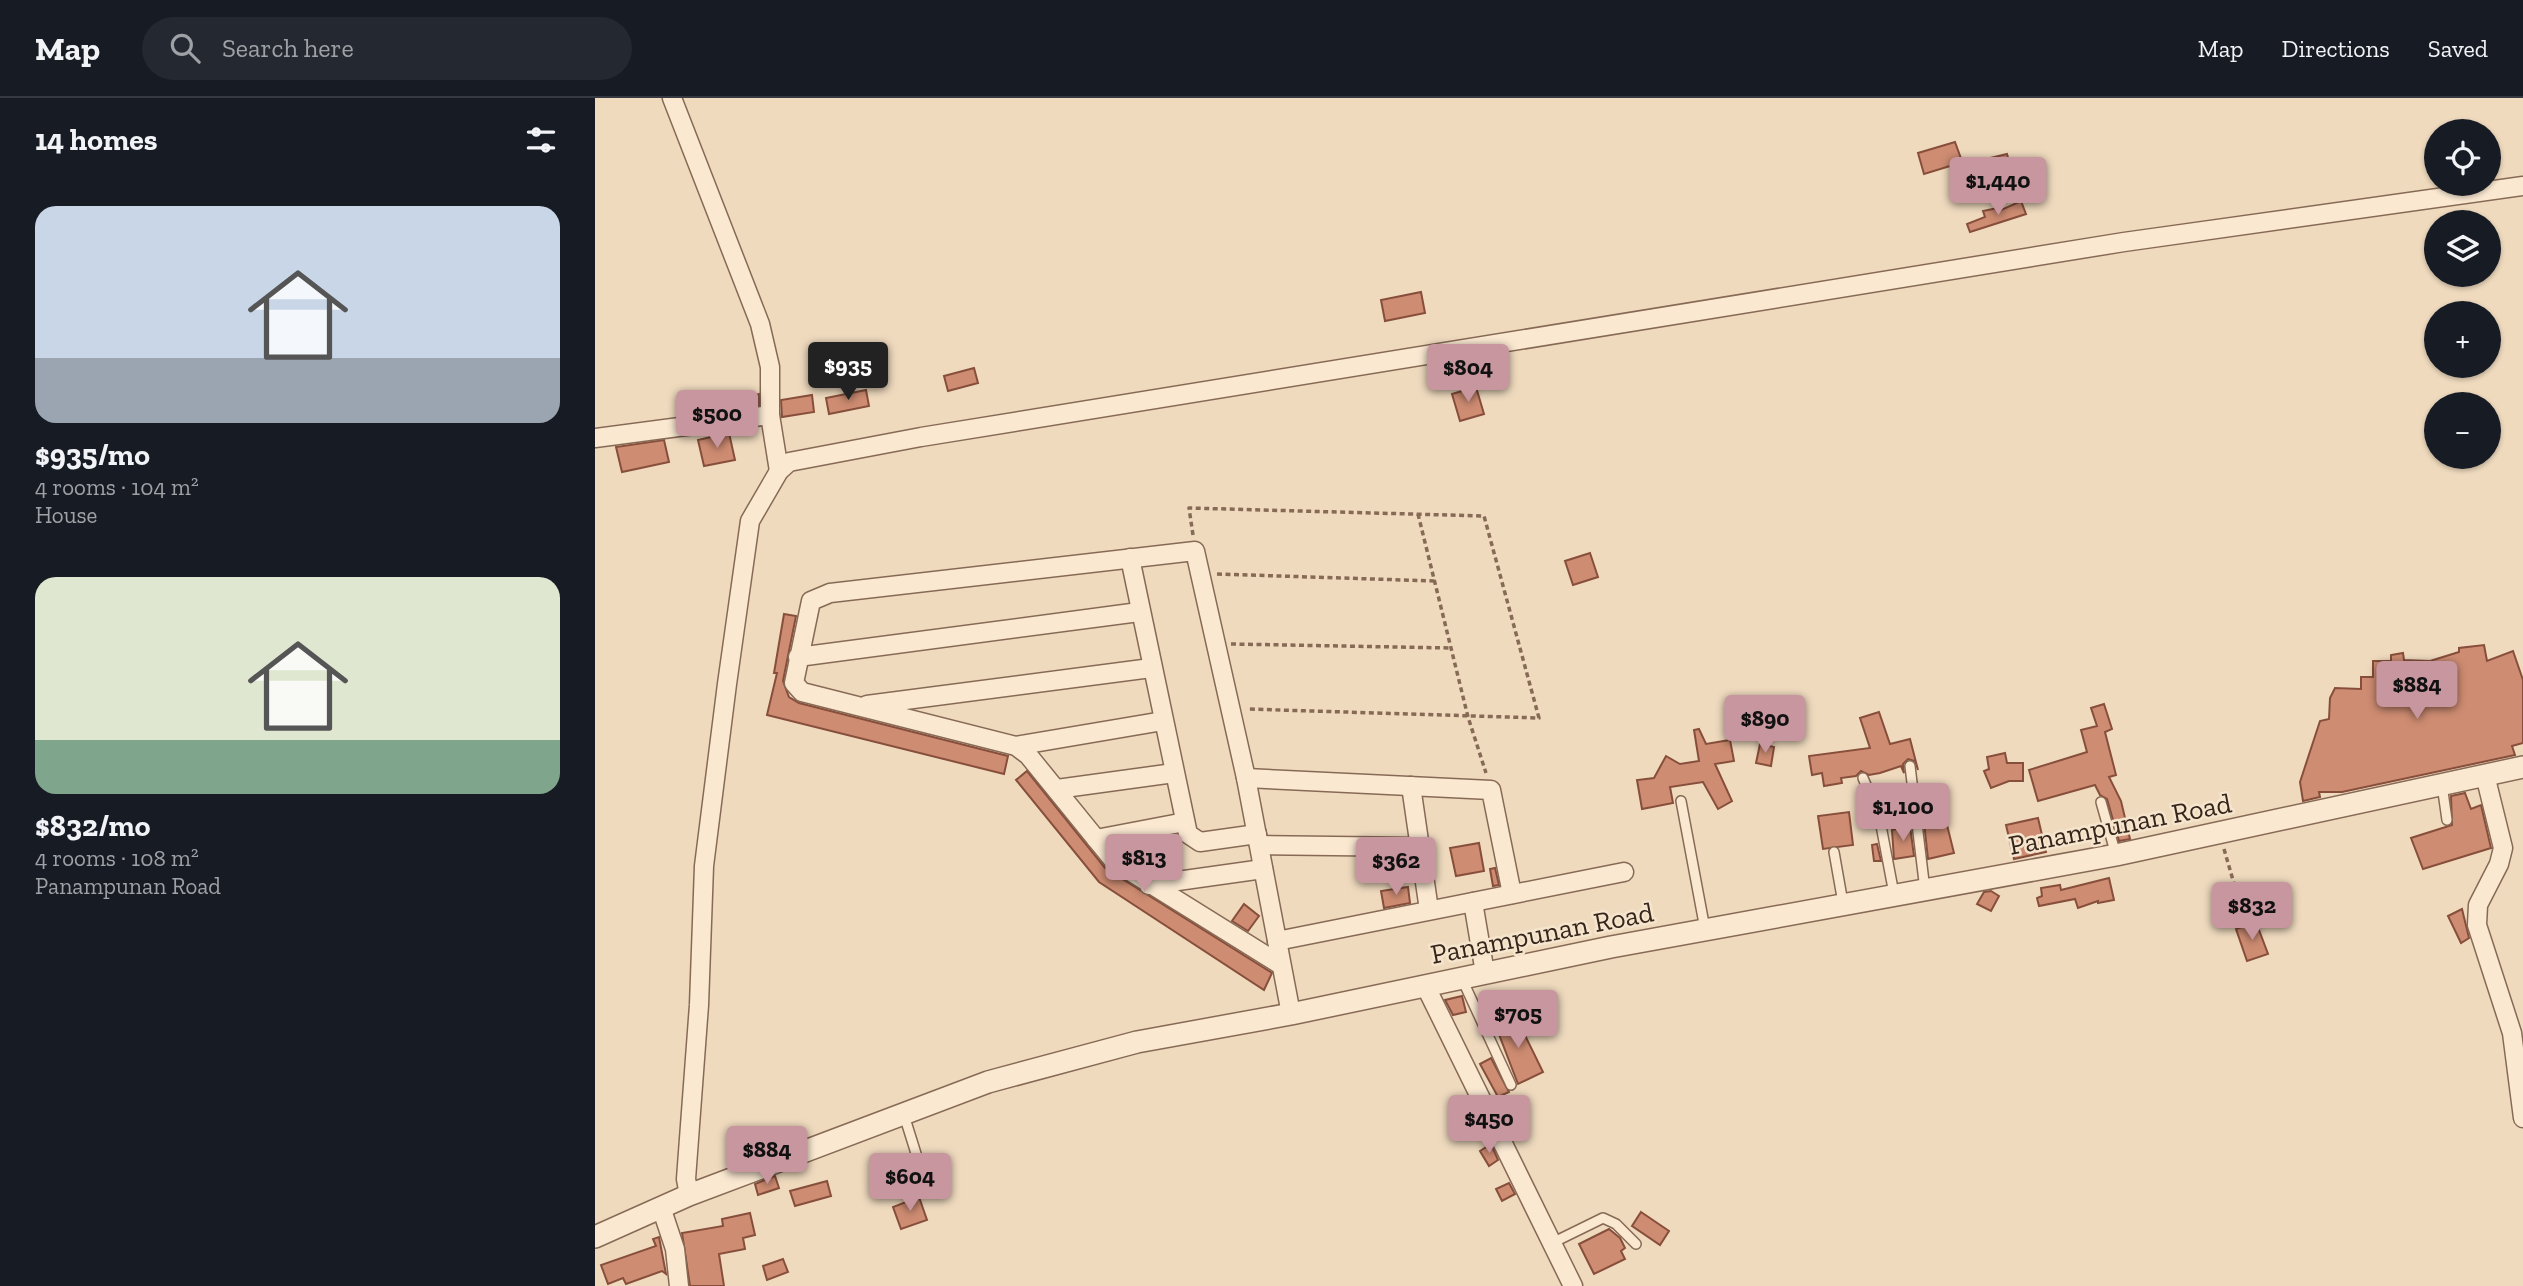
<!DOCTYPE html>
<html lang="en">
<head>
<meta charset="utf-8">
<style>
	body { margin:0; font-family:"Zilla Slab",serif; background:#242831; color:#f1f3f6; height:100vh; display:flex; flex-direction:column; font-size:26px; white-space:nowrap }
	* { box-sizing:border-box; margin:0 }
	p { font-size:23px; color:#9ea1a6 }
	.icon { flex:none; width:38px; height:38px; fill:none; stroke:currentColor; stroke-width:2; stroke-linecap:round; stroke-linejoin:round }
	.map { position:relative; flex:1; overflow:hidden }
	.sheet { display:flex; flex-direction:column; background:#171b24; width:595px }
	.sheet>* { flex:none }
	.fabs { position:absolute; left:1829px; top:21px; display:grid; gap:14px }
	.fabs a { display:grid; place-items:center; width:77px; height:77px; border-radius:50%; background:#171b24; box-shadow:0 2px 5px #0004; font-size:35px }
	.price { position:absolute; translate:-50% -60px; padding:0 16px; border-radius:7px; background:#c8969f; color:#111; font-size:23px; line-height:46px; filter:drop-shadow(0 2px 4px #0008) }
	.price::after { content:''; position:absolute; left:50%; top:42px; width:21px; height:16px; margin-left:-10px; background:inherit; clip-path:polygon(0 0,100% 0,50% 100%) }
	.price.selected { background:#222; color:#fff }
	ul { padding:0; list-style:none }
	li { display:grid; align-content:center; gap:14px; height:371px; padding:0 35px }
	li span { display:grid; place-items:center; height:217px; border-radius:21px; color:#555 }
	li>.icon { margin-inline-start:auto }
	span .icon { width:126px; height:126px; fill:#fffc; stroke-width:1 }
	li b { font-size:30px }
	h2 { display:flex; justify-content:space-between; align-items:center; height:84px; padding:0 35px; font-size:30px }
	header { display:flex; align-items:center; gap:42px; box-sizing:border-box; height:98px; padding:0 35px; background:#171b24; border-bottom:2px solid #363941 }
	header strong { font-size:33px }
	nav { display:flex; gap:38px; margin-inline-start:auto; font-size:24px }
	.search { width:490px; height:63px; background:#242831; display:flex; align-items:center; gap:18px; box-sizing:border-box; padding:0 24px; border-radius:38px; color:#9ea1a6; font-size:26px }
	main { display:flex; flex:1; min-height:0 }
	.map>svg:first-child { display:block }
</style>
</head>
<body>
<header>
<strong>Map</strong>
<div class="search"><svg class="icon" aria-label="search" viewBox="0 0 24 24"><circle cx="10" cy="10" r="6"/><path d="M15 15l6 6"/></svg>Search here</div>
<nav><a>Map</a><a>Directions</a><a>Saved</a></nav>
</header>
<main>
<section class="sheet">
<h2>14 homes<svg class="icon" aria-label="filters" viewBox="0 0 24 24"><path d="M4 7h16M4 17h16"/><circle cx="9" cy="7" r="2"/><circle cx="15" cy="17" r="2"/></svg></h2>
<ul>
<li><span style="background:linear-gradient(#c9d6e8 70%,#9aa5b1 0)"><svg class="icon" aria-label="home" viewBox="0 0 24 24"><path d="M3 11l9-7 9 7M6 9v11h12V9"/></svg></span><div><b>$935/mo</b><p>4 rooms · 104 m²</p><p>House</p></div></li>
<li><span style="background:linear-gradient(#dfe7d0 75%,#7fa58c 0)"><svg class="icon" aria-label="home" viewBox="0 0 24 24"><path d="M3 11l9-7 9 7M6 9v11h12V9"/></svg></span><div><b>$832/mo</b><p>4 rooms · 108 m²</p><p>Panampunan Road</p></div></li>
</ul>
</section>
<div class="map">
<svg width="1928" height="1188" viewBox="0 0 1928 1188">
	<rect width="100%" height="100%" fill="#efdabe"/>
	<g fill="#ce8c72" stroke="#874f3b" stroke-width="2">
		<path d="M1360,44l12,33 -12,5 -5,-14 -26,8 -6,-21z"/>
		<path d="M1412,56l4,14 -21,5 -4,-14z"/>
		<path d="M1426,103l5,13 -56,18 -3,-8 18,-7 -2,-6 15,-3 1,3z"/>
		<path d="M826,194l4,21 -40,8 -4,-21z"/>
		<path d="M379,270l4,15 -30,8 -4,-15z"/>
		<path d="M881,289l8,27 -24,7 -8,-27z"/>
		<path d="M271,292l3,16 -40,8 -3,-16z"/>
		<path d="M164,296v11l-11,1 -2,-9z"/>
		<path d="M217,297l2,17 -32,5 -1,-17z"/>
		<path d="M134,335l6,27 -31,6 -6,-26z"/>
		<path d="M69,342l5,22 -47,10 -6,-25z"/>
		<path d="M995,455l8,24 -25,8 -8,-24z"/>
		<path d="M189,516l12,2 -13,65 6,16 10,6 209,53 -4,18 -237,-59 10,-42h-3z"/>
		<path d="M1889,547l3,16 26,-10 10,29v63l-11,3 3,9 -173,37h-23l1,5 -17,4 -3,-19 20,-61 9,-2 1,-21 5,-10 26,1v-12h12v-16h18v-6l12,-2 1,7 26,1 29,-9v-4z"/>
		<path d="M1509,606l8,25 -7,3 11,43 -7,2 12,24 9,38 -11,2 -12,-42 -7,-4 -5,-10 -57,16 -9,-31 58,-18 -6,-22 16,-4 -6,-18z"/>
		<path d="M1284,614l11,32 20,-5 8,31 -3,-9 -7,-2 -5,5 1,9 -3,-7 -21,7 -11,2 -8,-4 -5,5 -15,2 1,5 -18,3 -2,-13 -10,2 -3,-19 61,-8 -10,-30z"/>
		<path d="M1104,631l7,15 24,-4 4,21 -19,3 17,37 -14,8 -15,-27 -33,5 3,16 -31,6 -5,-29 17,-2 12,-22 14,8 19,-3 -5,-31z"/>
		<path d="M1165,646l14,3 -3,19 -15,-3z"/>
		<path d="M1410,655l2,10h16v18h-14l-18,7 -7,-17 5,-2 -2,-12z"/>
		<path d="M432,673l78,97 167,105 -8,17 -165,-108 -83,-102z"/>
		<path d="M1870,695l6,16 10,-4 10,43 -68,21 -12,-31 41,-13 -1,-29z"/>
		<path d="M1254,714l4,33 -30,4 -5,-33z"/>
		<path d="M1350,719l9,36 -26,6 -4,-37z"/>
		<path d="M1443,720l8,34 -32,7 -8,-34z"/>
		<path d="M1315,728l4,30 -20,3 -2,-29z"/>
		<path d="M884,745l5,28 -28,5 -6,-28z"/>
		<path d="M541,746l27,10 -6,18 -26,-14z"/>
		<path d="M1282,746l4,17h-7l-2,-16z"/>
		<path d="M900,770l4,17 -6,1 -3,-17z"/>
		<path d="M1514,780l5,22 -16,3v-2l-20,7 -3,-9 -36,7 -2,-8 5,-2 -1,-8 19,-3 1,5z"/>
		<path d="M813,789l2,16 -26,5 -3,-17z"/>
		<path d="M1396,793l8,5 -8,15 -14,-7 7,-12z"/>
		<path d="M649,806l15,12 -11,15 -16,-10z"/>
		<path d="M1867,811l7,29 -8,5 -13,-27z"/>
		<path d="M1661,824l12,32 -21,7 -11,-32z"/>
		<path d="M867,898l4,16 -13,3 -8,-15z"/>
		<path d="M920,917l28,57 -25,12 -23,-60z"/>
		<path d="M896,960l18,34 -11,5 -18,-33z"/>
		<path d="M896,1046l7,16 -9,6 -9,-15z"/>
		<path d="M180,1078l4,12 -21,7 -3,-11z"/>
		<path d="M232,1083l4,15 -36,10 -5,-15z"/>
		<path d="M914,1085l6,11 -13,7 -6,-12z"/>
		<path d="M324,1099l8,23 -26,9 -8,-22z"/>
		<path d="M1046,1114l28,19 -9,14 -28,-19z"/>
		<path d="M155,1115l5,22 -12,3 2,11 -26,5 5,32h-34l-8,-53 41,-7 -1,-7z"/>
		<path d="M1014,1131l11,9 5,10 -4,3 4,8 -31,15 -15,-30z"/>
		<path d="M64,1139l7,37 -4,-3 -36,13 -3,-6 -15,6 -7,-19 55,-19 -3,-7z"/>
		<path d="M188,1161l5,13 -21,8 -4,-14z"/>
	</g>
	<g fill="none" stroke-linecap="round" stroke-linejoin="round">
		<g stroke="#876a56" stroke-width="12">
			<g id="service">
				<path d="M1315,668l15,124"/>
				<path d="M1268,680l16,37 15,79"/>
				<path d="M1847,687l5,35"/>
				<path d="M1086,703l24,128"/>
				<path d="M1506,704l15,53"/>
				<path d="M1239,754l9,51"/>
				<path d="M867,881l49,106"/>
				<path d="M309,1017l24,77"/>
				<path d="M957,1145l51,-25 13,6 20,20"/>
			</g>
		</g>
		<g stroke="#876a56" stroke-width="21">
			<g id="minor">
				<path d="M77,0l88,226 10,43v48"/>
				<path d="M0,340l175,-23 9,56"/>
				<path d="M535,460l58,276 12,8 57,-8"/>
				<path d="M203,559l341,-45"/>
				<path d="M272,607l284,-37"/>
				<path d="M421,648l147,-25"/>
				<path d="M1890,677l18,73 -4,16 -21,41 -1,20 35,108 11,85"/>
				<path d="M651,680l245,12 21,104"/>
				<path d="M816,688l18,124"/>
				<path d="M462,691l117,-16"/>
				<path d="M501,741l89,-17"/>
				<path d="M664,747l158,2"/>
				<path d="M554,787l114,-16"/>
				<path d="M878,804l12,71"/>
				<path d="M682,843l347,-69"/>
				<path d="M686,867l-167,-104 -86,-106 -12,-9 -214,-54 -8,-9 17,-82 19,-8 365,-42 51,227 45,236"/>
				<path d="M830,887l148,301"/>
				<path d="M94,1097l-3,-16 13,-174 5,-139 23,-182 23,-163 29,-50 10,-9 132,-25 1203,-195 399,-56"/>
				<path d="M66,1109l14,42 4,37"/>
			</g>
		</g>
		<g stroke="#876a56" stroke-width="24">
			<path id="tertiary" d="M0,1139l94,-42 299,-113 149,-40 154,-28 320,-67 505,-92 407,-88"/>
		</g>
		<g stroke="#876a56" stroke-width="3.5" stroke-dasharray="5 3.5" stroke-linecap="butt">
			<path d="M823,416l50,203 18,56"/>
			<path d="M598,437l-4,-27 295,8 55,202 -292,-9"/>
			<path d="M622,476l218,7"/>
			<path d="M636,546l220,4"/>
			<path d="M1629,751l15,52 2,21"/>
		</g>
		<use href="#service" stroke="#fae8d1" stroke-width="9"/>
		<use href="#minor" stroke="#fae8d1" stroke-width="18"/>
		<use href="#tertiary" stroke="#fae8d1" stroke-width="21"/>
	</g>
	<g text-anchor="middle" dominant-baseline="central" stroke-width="5" stroke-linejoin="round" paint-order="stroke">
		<g font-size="28" fill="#36251b" stroke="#f6e5cd">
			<text transform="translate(1525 726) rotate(-11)">Panampunan Road</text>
			<text transform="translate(947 835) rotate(-11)">Panampunan Road</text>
		</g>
	</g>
</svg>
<div class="fabs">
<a><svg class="icon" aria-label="locate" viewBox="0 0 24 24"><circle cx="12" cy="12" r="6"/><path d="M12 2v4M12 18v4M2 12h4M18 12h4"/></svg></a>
<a><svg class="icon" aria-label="layers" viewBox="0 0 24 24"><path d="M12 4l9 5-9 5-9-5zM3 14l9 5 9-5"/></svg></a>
<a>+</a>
<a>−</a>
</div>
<b class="price" style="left:1403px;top:119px">$1,440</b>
<b class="price selected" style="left:253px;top:304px">$935</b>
<b class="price" style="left:873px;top:306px">$804</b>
<b class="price" style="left:122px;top:352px">$500</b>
<b class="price" style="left:1822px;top:623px">$884</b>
<b class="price" style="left:1170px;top:657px">$890</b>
<b class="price" style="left:1308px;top:745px">$1,100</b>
<b class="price" style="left:549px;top:796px">$813</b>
<b class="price" style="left:801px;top:799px">$362</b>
<b class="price" style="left:1657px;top:844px">$832</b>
<b class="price" style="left:923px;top:952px">$705</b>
<b class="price" style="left:894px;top:1057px">$450</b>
<b class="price" style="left:172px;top:1088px">$884</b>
<b class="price" style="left:315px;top:1115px">$604</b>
</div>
</main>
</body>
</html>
